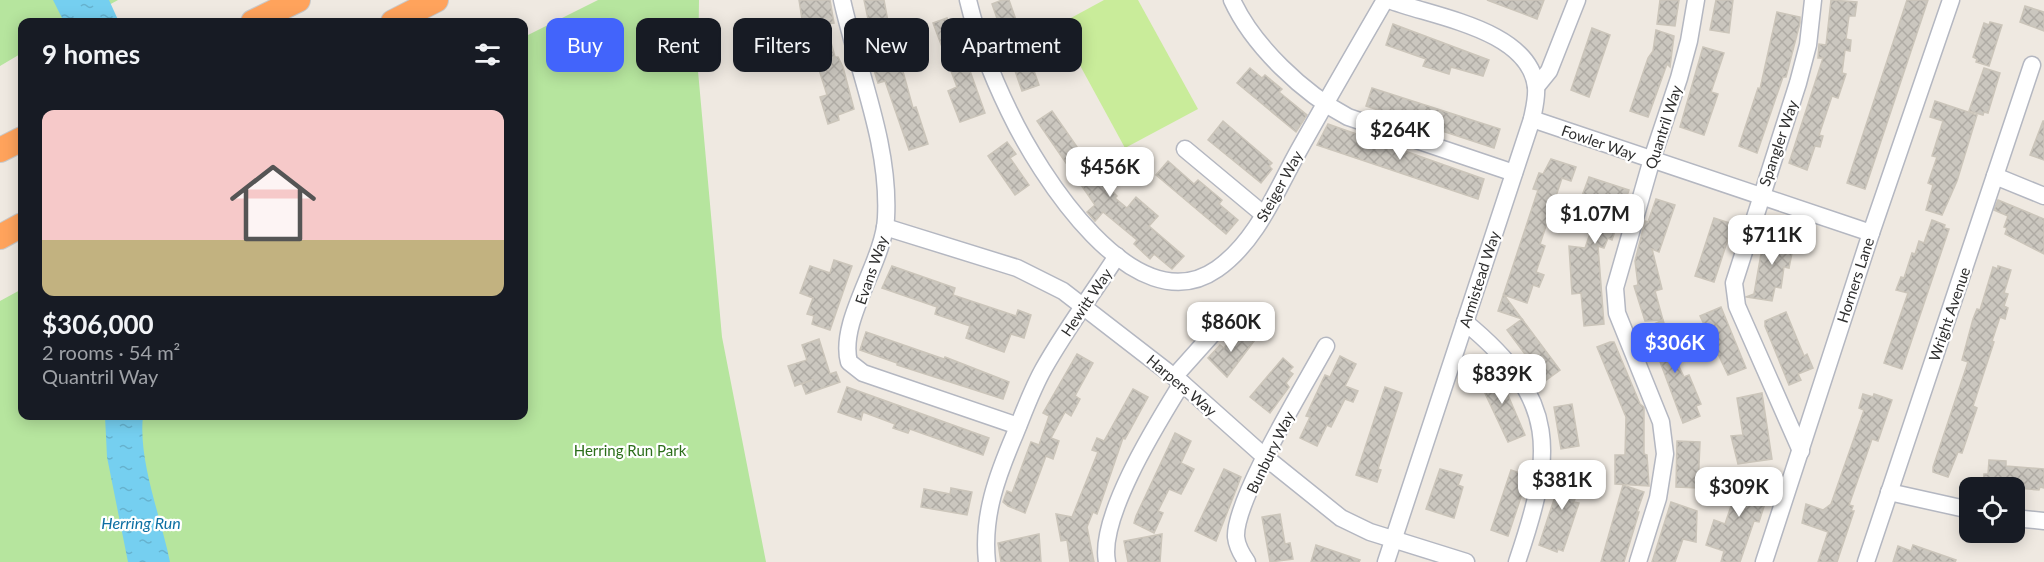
<!DOCTYPE html>
<html lang="en">
<head>
<meta charset="utf-8">
<style>
	body { margin:0; font-family:Lato,sans-serif; background:#20242c; color:#f1f3f6; height:100vh; display:flex; flex-direction:column; font-size:22px; white-space:nowrap }
	* { box-sizing:border-box; margin:0 }
	p { font-size:20px; color:#9ea1a6 }
	.icon { flex:none; width:33px; height:33px; fill:none; stroke:currentColor; stroke-width:2; stroke-linecap:round; stroke-linejoin:round }
	.map { position:relative; flex:1; overflow:hidden }
	.drawer { position:absolute; left:18px; top:18px; width:510px; height:402px; display:flex; flex-direction:column; background:#171b24; border-radius:12px; box-shadow:0 3px 15px #0003 }
	.drawer>* { flex:none }
	.hud { position:absolute; left:546px; top:18px; width:570px; height:54px; display:flex; gap:12px }
	.fabs { position:absolute; left:1959px; top:477px; display:grid; gap:12px }
	.fabs a { display:grid; place-items:center; width:66px; height:66px; border-radius:12px; background:#171b24; box-shadow:0 3px 15px #0003; font-size:30px }
	.price { position:absolute; translate:-50% -51px; padding:0 14px; border-radius:12px; background:#fff; color:#222; font-size:20px; line-height:39px; filter:drop-shadow(0 2px 3px #0008) }
	.price::after { content:''; position:absolute; left:50%; top:36px; width:18px; height:14px; margin-left:-9px; background:inherit; clip-path:polygon(0 0,100% 0,50% 100%) }
	.price.current { background:#4264fb; color:#fff }
	ul { padding:0; list-style:none }
	li { display:grid; align-content:center; gap:12px; height:318px; padding:0 24px }
	li span { display:grid; place-items:center; height:186px; border-radius:12px; color:#555 }
	li>.icon { margin-inline-start:auto }
	span .icon { width:108px; height:108px; fill:#fffc; stroke-width:1 }
	li b { font-size:26px }
	h2 { display:flex; justify-content:space-between; align-items:center; height:72px; padding:0 24px; font-size:26px }
	.pill { padding:0 21px; border-radius:12px; background:#171b24; box-shadow:0 3px 15px #0003; font-size:21px; line-height:54px }
	.pill.current { background:#4264fb; color:#fff }
	.map>svg:first-child { display:block }
</style>
</head>
<body>
<div class="map">
<svg width="2044" height="562" viewBox="0 0 2044 562">
	<defs>
		<pattern id="water-ripples" width="26" height="14" patternUnits="userSpaceOnUse" patternTransform="scale(1.5)"><rect width="26" height="14" fill="#75cff0"/><path d="M2 4q2-2 4 0t4 0M15 11q2-2 4 0t4 0" fill="none" stroke="#66b2ce"/></pattern>
		<pattern id="building-cross-hatch" width="8" height="8" patternUnits="userSpaceOnUse" patternTransform="scale(1.5)"><rect width="8" height="8" fill="#cbc7bf"/><path d="M0 0l8 8M0 8l8-8" fill="none" stroke="#afaba4"/></pattern>
	</defs>
	<rect width="100%" height="100%" fill="#efe9e1"/>
	<g fill="#b6e59e">
		<path d="M0,0h118l-40,22h-56v31l-22,13z"/>
		<path d="M598,0h101l-1,71 24,266 44,225h-766v-261l22,-12v127h502v-379z"/>
	</g>
	<path fill="#c9ec9a" d="M1104,0h34l60,109 -73,39 -67,-123z"/>
	<g fill="url(#water-ripples)">
		<path d="M53,0h56l10,22h-55z"/>
		<path d="M105,416h38c-5,45 18,101 27,146h-42l-21,-105z"/>
	</g>
	<g fill="url(#building-cross-hatch)" stroke="#cbc5ba" stroke-width="1.5">
		<path d="M799,0h31l4,23 -8,1 9,33h3l5,10 11,42 -16,6 1,5 -11,4 -8,-27 7,-2 -16,-51 -19,4 -3,-12 10,-2 -2,-14 5,-1z"/>
		<path d="M864,0h20l7,38 -22,5 -2,-9 4,-1z"/>
		<path d="M1002,0h7l30,85 -17,6 -30,-87z"/>
		<path d="M1487,0h57l-7,19z"/>
		<path d="M1660,0h19l-4,26 -18,-2z"/>
		<path d="M1716,0h17l-4,33 -19,-3z"/>
		<path d="M1831,0l26,2 -2,14h-6l-3,23 5,1 -1,11 -5,-1 -3,23 4,1 -8,24 -6,-2 -13,39 4,1 -3,11 -5,-1 -8,24 -18,-7 34,-105h-5l1,-14 7,1z"/>
		<path d="M1907,0h21l-63,189 -18,-6z"/>
		<path d="M2025,6l19,6v19l-24,-9z"/>
		<path d="M1777,12l23,5v6l-14,54h-3l-26,76 -18,-7 19,-58 2,1z"/>
		<path d="M947,18l4,10 6,-2 5,12 -3,2 26,73 -25,9 -12,-31 9,-4 -24,-64z"/>
		<path d="M1990,22l12,3 -13,41 -13,-4 1,-3 -4,-2 11,-34 5,2z"/>
		<path d="M1393,24l96,36 -6,16 -32,-9 -2,7 -26,-8 3,-7 -40,-14z"/>
		<path d="M1592,28l18,7 -21,62 -18,-7z"/>
		<path d="M1656,30l18,6 -4,31 -3,-3 -19,53 -18,-6 18,-53 5,-7z"/>
		<path d="M1703,47l21,6 -13,39 7,2 -14,41 -24,-8z"/>
		<path d="M899,57l14,51 3,-1 12,37 -19,6 -24,-69 -7,2 -5,-16 1,-3z"/>
		<path d="M1250,68l12,10 3,-3 17,14 -3,3 28,23 -11,17 -59,-49z"/>
		<path d="M1984,68l16,5 -12,40 -4,-1 -1,3 -14,-4z"/>
		<path d="M1372,88l128,41 -6,19 -128,-42z"/>
		<path d="M1935,101l42,14 -20,66 -15,34 -16,-5 7,-25 -5,-2 9,-26 -5,-1 11,-35 -13,-4z"/>
		<path d="M1052,111l57,82 4,-1 4,4 -2,2 12,10 9,-11 22,19 -9,10 35,30 -12,13 -18,-15 -4,5 -16,-15 3,-4 -34,-28 -8,9 -8,-9 8,-7 -58,-84z"/>
		<path d="M1223,121l49,42 -3,3 3,3 -11,14 -53,-43z"/>
		<path d="M2043,121h1v39l-14,-5z"/>
		<path d="M1328,124l156,55 -6,20 -161,-54z"/>
		<path d="M1007,142l9,12 -6,4 19,27 -14,10 -27,-39z"/>
		<path d="M1551,159l25,8 -5,14 -9,-3 -22,66 5,2 -9,26 8,3 -5,12 -6,-2 -6,18 -23,-8 18,24 -24,-8 40,-121 -5,-1 6,-16 4,1z"/>
		<path d="M1168,161l26,23 4,-4 24,20 -3,4 19,16 -12,14 -70,-59z"/>
		<path d="M1589,177l40,13 -8,24 4,1 -3,12 -5,-2 -5,15 -4,-2 -4,10 -6,-2 6,78 -20,2 -3,-33 -9,1 -3,-48 16,2 10,-29 -19,-7z"/>
		<path d="M1656,199l19,6 -16,47 -7,-3 10,40 -7,2 8,29 -18,1 -11,-35 4,-1 -3,-24 10,-40 3,1z"/>
		<path d="M1998,200l46,19v35l-39,-20 2,-6 -3,-1 4,-11 -14,-6z"/>
		<path d="M1714,218l25,8 -4,12 -6,-2 -15,46 -19,-6z"/>
		<path d="M1932,220l13,5 -1,3 5,1 -47,140 -18,-6 24,-70 -12,-3 5,-13 3,1 8,-25 3,1 4,-13 5,2z"/>
		<path d="M1765,231l16,3 -1,6 14,3 -5,25 -5,-1 -3,21 -6,-1 -3,14 -26,-4 8,-3z"/>
		<path d="M834,260l18,6 -22,64 -18,-6 2,-8 -7,-2 6,-16 -13,-5 10,-27 20,7z"/>
		<path d="M892,266l63,22 -2,7 63,21 2,-6 13,5 -7,23 -13,-4 -7,18 -38,-14 4,-12 -35,-12 2,-7 -55,-19z"/>
		<path d="M1998,266l13,4 -7,23 4,1 -4,12 4,2 -3,11 -5,-2 -8,24 2,1 -21,64 4,2 -15,45 -4,-1 -10,25 -15,-5v-5l35,-105 -6,-2 11,-41 4,-10 3,1 13,-43 5,2z"/>
		<path d="M1721,307l25,61 -18,7 -28,-59z"/>
		<path d="M1786,312l18,44 3,-2 6,14 -15,6 3,6 -12,5 -24,-59v-5z"/>
		<path d="M1522,319l38,51 -15,11 -38,-51z"/>
		<path d="M1663,320l12,38 9,19 5,-2 12,29 -5,2 4,10 -17,7 -36,-96z"/>
		<path d="M1240,329l14,12 -27,36 -19,-19 12,-13 4,3z"/>
		<path d="M866,332l78,27 1,-2 64,25 -6,17 -106,-34v-2l-37,-13z"/>
		<path d="M819,339l11,35 6,-2 4,10 -34,12 -4,-10 12,-5 -19,7 -7,-20 19,-6 -5,-15z"/>
		<path d="M1610,342h4l26,62 4,3v47l3,1 2,31 -34,-2v-29h10l1,-38 -29,-70z"/>
		<path d="M1077,354l16,9 -18,33 5,3 -9,17 -6,-4 -14,26 8,3 -6,18 -7,-3 -21,57 -17,-7 -5,-4 4,-11 5,2 19,-51 8,3 10,-29 -6,-3z"/>
		<path d="M1340,356l16,8 -11,22 13,5 -5,11 -8,-3 -14,28 -4,-2 -10,21 -17,-8 10,-21 -4,-1 19,-41 5,2z"/>
		<path d="M1283,358l10,9 -4,4 4,3 -7,9 3,4 -19,26 -20,-16z"/>
		<path d="M1496,367l29,68 -17,7 -26,-55 3,-1 -5,-12z"/>
		<path d="M847,387l142,51 -6,17 -73,-26 -2,4 -15,-5 2,-4 -32,-12 -2,8 -23,-8z"/>
		<path d="M1385,387l17,6 -24,76 3,1 -4,12 -21,-7z"/>
		<path d="M1133,389l15,8 -23,42 -2,-1 -26,76 -4,-2 -6,15 7,35h-24l-3,-22 -6,1 -5,-27 16,3 26,-65 -6,-2 5,-12 7,3z"/>
		<path d="M1762,393l10,66 -34,5 -7,-28 12,-1 -6,-37z"/>
		<path d="M1863,394l10,3 1,-3 18,6 -14,41 -6,-2 -23,66 4,1 -2,5h3l-17,51h-19l10,-30 -26,-9 4,-19 17,6 8,-6 33,-94 -5,-2z"/>
		<path d="M1572,404l7,42 -18,3 -7,-42z"/>
		<path d="M1175,433l16,8 -10,22 13,6 -13,25 -12,-5 -11,22 5,2 -9,20 -20,-10 2,-7z"/>
		<path d="M1677,441l23,1 -2,46 -22,-1z"/>
		<path d="M1989,460l17,1v5l38,3v19l-4,-1 -1,3 -56,-5 1,-11h4z"/>
		<path d="M1565,466l19,6 -10,30 5,1 -16,48 -5,-2 -1,3 -18,-7z"/>
		<path d="M1224,469l17,8 -25,64 -21,-10z"/>
		<path d="M1440,469l22,6 -4,10 5,2 -9,31 -28,-9z"/>
		<path d="M1511,470l17,6 -20,60 -17,-6z"/>
		<path d="M1728,473l42,15 -11,34 -5,-1 -14,41h-19l3,-11 -18,-6 8,-25 11,4 8,-24 -5,-2z"/>
		<path d="M1623,485l21,7 -7,20h2l-15,50h-23z"/>
		<path d="M951,488l21,4 -5,23 -46,-8 3,-18 26,5z"/>
		<path d="M1671,502l26,9 -1,31 -13,-3 -8,23h-23z"/>
		<path d="M1280,514l5,30 5,-1 3,16 -23,3 -8,-45z"/>
		<path d="M1039,534l2,28h-40l-3,-19z"/>
		<path d="M1162,534l-2,28h-32l-4,-21z"/>
		<path d="M1316,545l44,15 -1,2h-48z"/>
		<path d="M1913,545l43,15 -1,2h-62l5,-16 13,5z"/>
	</g>
	<g fill="none" stroke-linecap="round" stroke-linejoin="round">
		<g stroke="#b4b7c1" stroke-width="19">
			<g id="minor">
				<path d="M842,0c16,72 48,144 44,218 -2,44 -48,103 -37,144l14,11 155,53"/>
				<path d="M968,0c9,38 24,76 41,111 29,61 125,216 208,158 40,-28 59,-78 82,-119 28,-50 57,-100 86,-150"/>
				<path d="M1232,0c21,46 72,94 116,117l166,56"/>
				<path d="M856,57l46,-11"/>
				<path d="M1536,87l13,-16 28,-71"/>
				<path d="M1532,119l339,114"/>
				<path d="M1185,149l78,65"/>
				<path d="M1995,176l49,20"/>
				<path d="M885,227l132,41 46,23 119,92 83,74 76,61 29,14 96,30"/>
				<path d="M1465,322c95,78 89,131 52,240"/>
				<path d="M1174,377l51,-57"/>
				<path d="M1801,451l-64,-145 -3,-23 64,-200 10,-38 5,-45"/>
				<path d="M1889,492l81,18"/>
				<path d="M2014,518l30,3"/>
				<path d="M987,562c-5,-46 10,-86 28,-128 9,-22 17,-45 29,-66 22,-39 49,-75 73,-112"/>
				<path d="M1107,562c-9,-45 51,-140 75,-179"/>
				<path d="M1247,562c-5,-7 -10,-16 -11,-25 -2,-37 70,-154 90,-191"/>
				<path d="M1386,562l146,-443c2,-10 5,-21 4,-32 -7,-58 -103,-70 -147,-87"/>
				<path d="M1638,562l20,-64 7,-44 -4,-32 -44,-109 -2,-25 37,-129 27,-81 10,-37 7,-41"/>
				<path d="M1764,562l107,-329 80,-233"/>
				<path d="M1866,562l166,-497"/>
			</g>
		</g>
		<g stroke="#c9c9c9" stroke-width="26">
			<g id="highway">
				<path d="M253,22l45,-22"/>
				<path d="M393,22l43,-22"/>
				<path d="M0,150l22,-11"/>
				<path d="M0,237l22,-12"/>
			</g>
		</g>
		<use href="#minor" stroke="#fff" stroke-width="16"/>
		<use href="#highway" stroke="#ffa35c" stroke-width="24"/>
	</g>
	<g text-anchor="middle" dominant-baseline="central" stroke-width="4.5" stroke-linejoin="round" paint-order="stroke">
		<g font-size="15" fill="#2e2e2e" stroke="#fff">
			<text transform="translate(1663 127) rotate(-72)">Quantril Way</text>
			<text transform="translate(1599 142) rotate(19)">Fowler Way</text>
			<text transform="translate(1778 143) rotate(-71)">Spangler Way</text>
			<text transform="translate(1279 186) rotate(-61)">Steiger Way</text>
			<text transform="translate(871 270) rotate(-71)">Evans Way</text>
			<text transform="translate(1479 279) rotate(-72)">Armistead Way</text>
			<text transform="translate(1855 280) rotate(-72)">Horners Lane</text>
			<text transform="translate(1086 302) rotate(-56)">Hewitt Way</text>
			<text transform="translate(1949 314) rotate(-71)">Wright Avenue</text>
			<text transform="translate(1182 385) rotate(40)">Harpers Way</text>
			<text transform="translate(1270 452) rotate(-64)">Bunbury Way</text>
		</g>
		<g font-size="15" fill="#2c6e1b" stroke="#fff">
			<text x="630" y="450">Herring Run Park</text>
		</g>
		<g font-size="16" font-style="italic" fill="#0d6fa3" stroke="#fff">
			<text x="141" y="522">Herring Run</text>
		</g>
	</g>
</svg>
<div class="fabs">
<a><svg class="icon" aria-label="locate" viewBox="0 0 24 24"><circle cx="12" cy="12" r="6"/><path d="M12 2v4M12 18v4M2 12h4M18 12h4"/></svg></a>
</div>
<b class="price" style="left:1400px;top:161px">$264K</b>
<b class="price" style="left:1110px;top:198px">$456K</b>
<b class="price" style="left:1595px;top:245px">$1.07M</b>
<b class="price" style="left:1772px;top:266px">$711K</b>
<b class="price" style="left:1231px;top:353px">$860K</b>
<b class="price current" style="left:1675px;top:374px">$306K</b>
<b class="price" style="left:1502px;top:405px">$839K</b>
<b class="price" style="left:1562px;top:511px">$381K</b>
<b class="price" style="left:1739px;top:518px">$309K</b>
<div class="hud">
<a class="pill current">Buy</a>
<a class="pill">Rent</a>
<a class="pill">Filters</a>
<a class="pill">New</a>
<a class="pill">Apartment</a>
</div>
<section class="drawer">
<h2>9 homes<svg class="icon" aria-label="filters" viewBox="0 0 24 24"><path d="M4 7h16M4 17h16"/><circle cx="9" cy="7" r="2"/><circle cx="15" cy="17" r="2"/></svg></h2>
<ul>
<li><span style="background:linear-gradient(#f6c9c9 70%,#c2b280 0)"><svg class="icon" aria-label="home" viewBox="0 0 24 24"><path d="M3 11l9-7 9 7M6 9v11h12V9"/></svg></span><div><b>$306,000</b><p>2 rooms · 54 m²</p><p>Quantril Way</p></div></li>
</ul>
</section>
</div>
</body>
</html>
